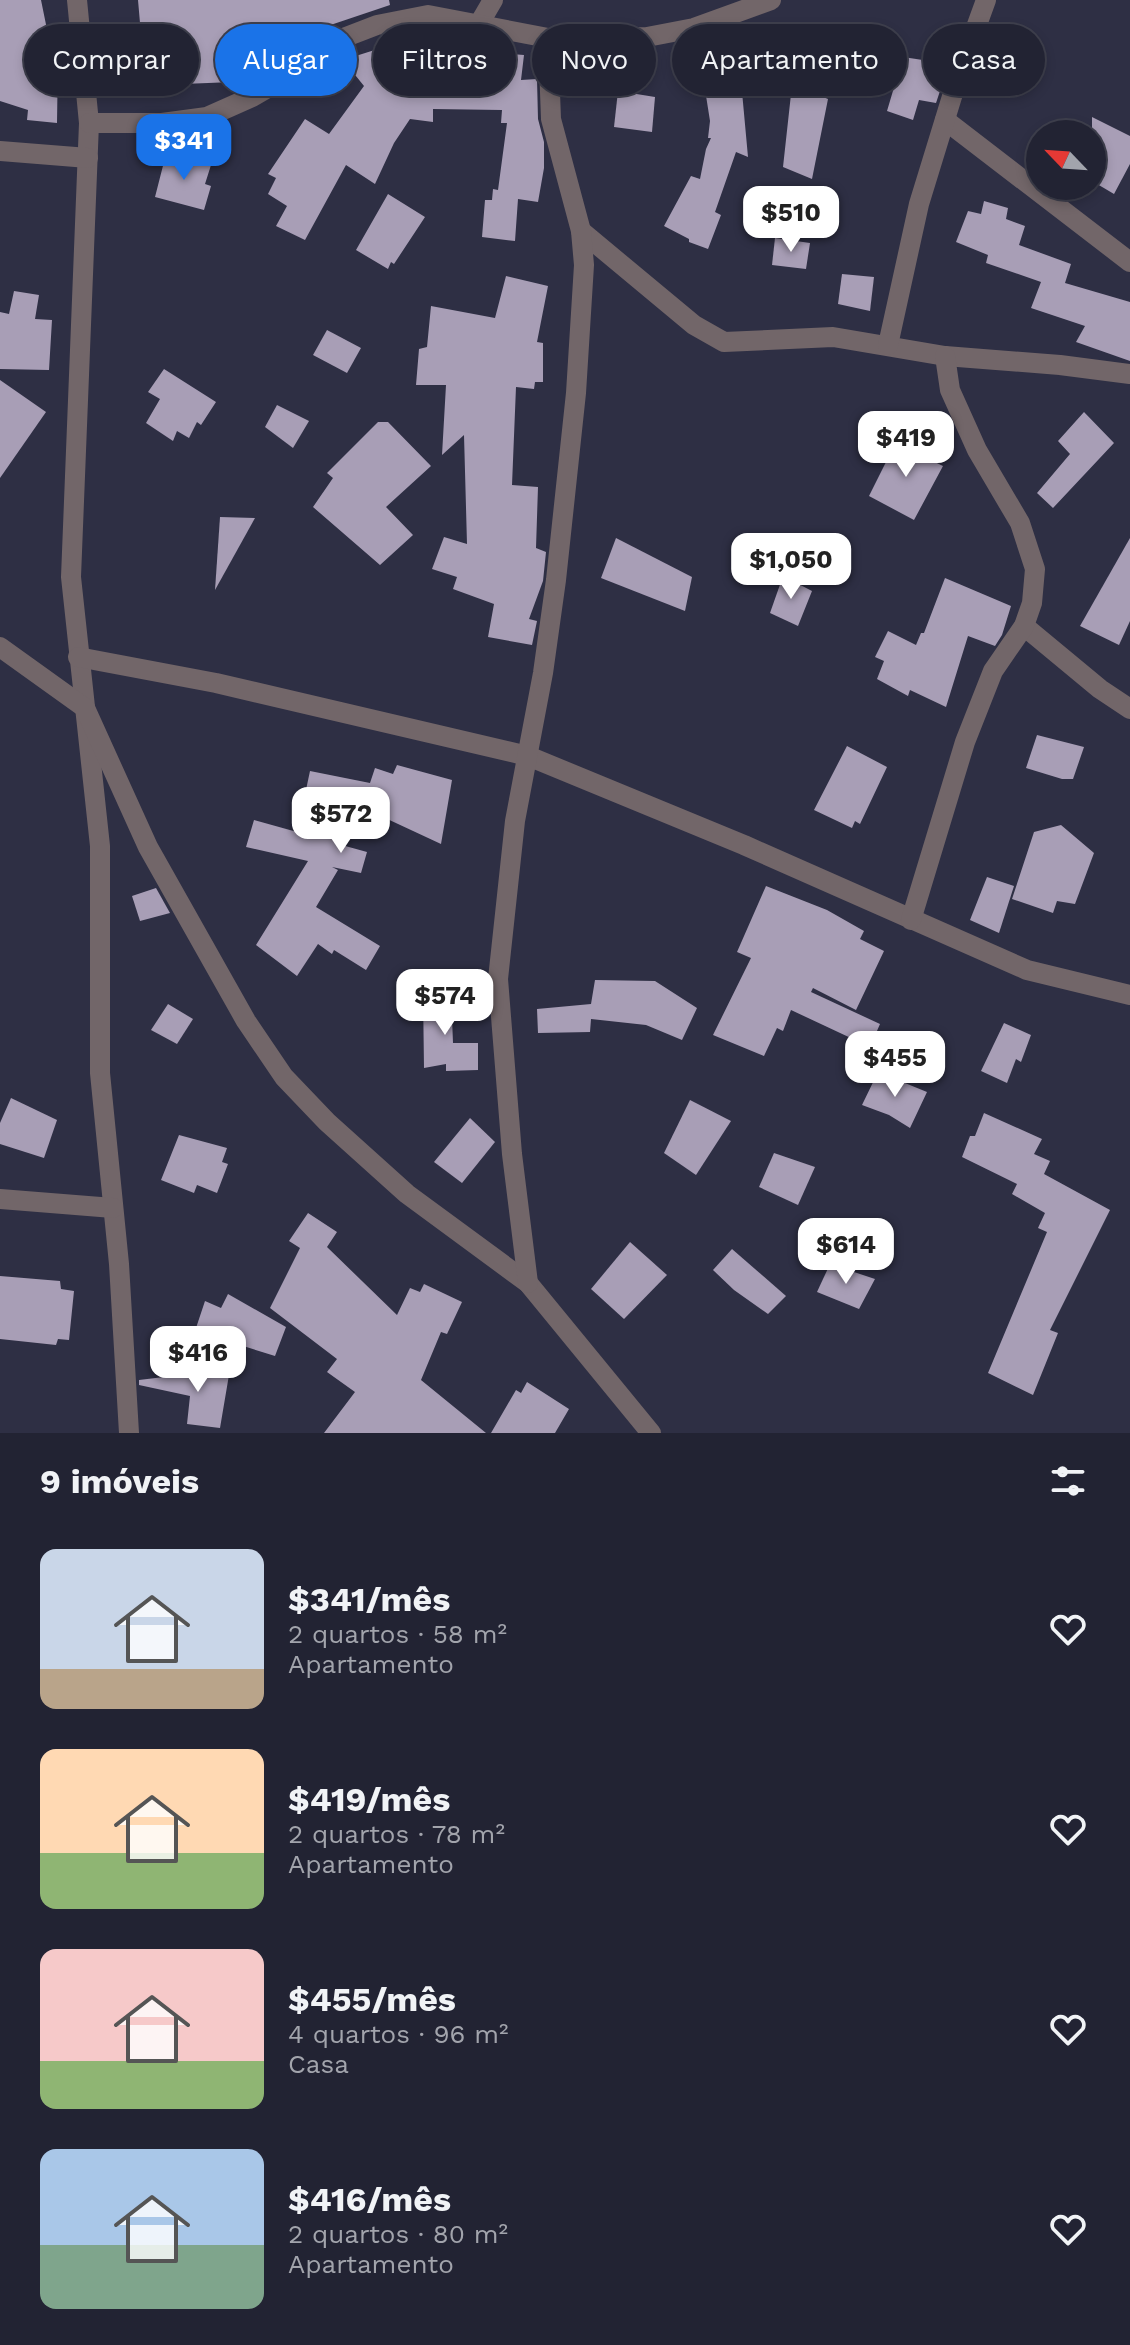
<!DOCTYPE html>
<html lang="pt">
<head>
<meta charset="utf-8">
<style>
	body { margin:0; font-family:"Work Sans",sans-serif; background:#2e2f3f; color:#f1f3f6; height:100vh; display:flex; flex-direction:column; font-size:30px; white-space:nowrap }
	* { box-sizing:border-box; margin:0 }
	p { font-size:26px; color:#a2a4ac }
	.icon { flex:none; width:44px; height:44px; fill:none; stroke:currentColor; stroke-width:2; stroke-linecap:round; stroke-linejoin:round }
	.map { position:relative; height:1433px; overflow:hidden }
	.side { display:flex; flex-direction:column; background:#222333; flex:1 }
	.side>* { flex:none }
	.top-card { position:absolute; left:24px; top:24px; width:1082px; height:72px; display:flex; gap:16px }
	.needle { width:52px; rotate:295deg }
	.fabs { position:absolute; left:1026px; top:120px; display:grid; gap:16px }
	.fabs a { display:grid; place-items:center; width:80px; height:80px; border-radius:50%; background:#222333; box-shadow:0 4px 12px #0003,0 0 0 2px #3f404e; font-size:40px }
	.price { position:absolute; translate:-50% -68px; padding:0 18px; border-radius:16px; background:#fff; color:#222; font-size:26px; line-height:52px; filter:drop-shadow(0 2px 4px #0008) }
	.price::after { content:''; position:absolute; left:50%; top:48px; width:24px; height:18px; margin-left:-12px; background:inherit; clip-path:polygon(0 0,100% 0,50% 100%) }
	.price.on { background:#1a73e8; color:#fff }
	ul { padding:0; list-style:none }
	li { display:flex; align-items:center; gap:24px; height:200px; padding:0 40px }
	li span { display:grid; place-items:center; flex:none; width:224px; height:160px; border-radius:16px; color:#555 }
	li>.icon { margin-inline-start:auto }
	span .icon { width:96px; height:96px; fill:#fffc; stroke-width:1 }
	li b { font-size:34px }
	h2 { display:flex; justify-content:space-between; align-items:center; height:96px; padding:0 40px; font-size:34px }
	.tag { padding:0 28px; border-radius:36px; background:#222333; box-shadow:0 4px 12px #0003,0 0 0 2px #3f404e; font-size:28px; line-height:72px }
	.tag.on { background:#1a73e8; color:#fff }
	.map>svg:first-child { display:block }
</style>
</head>
<body>
<div class="map">
<svg width="1130" height="1433" viewBox="0 0 1130 1433">
	<rect width="100%" height="100%" fill="#2e2f44"/>
	<g fill="#a89eb6">
		<path d="M0,0h41l11,54 6,1 -1,68 -30,-3 1,-10 -28,-9z"/>
		<path d="M138,0h251l1,5 -113,38 6,13 -51,19 1,7 -50,2v-19h-7v-18l-34,-1z"/>
		<path d="M381,48l3,15 55,-6 1,-9 84,7 -3,25 16,-1 1,40 6,23v26l-6,34 -20,-3 -3,42 -33,-4 3,-37h7l1,-11 5,1 9,-67h-6l1,-13 -69,-1v13l-23,-3 -16,24 -19,41 -29,-19 -41,75 -29,-14 11,-20 -19,-12 8,-16 -8,-4 37,-55 24,15 35,-48 -21,-26z"/>
		<path d="M903,57l46,7 -13,39 -17,-3 -6,20 -26,-9z"/>
		<path d="M739,59l9,98 -12,-5 -21,60 6,3 -13,34 -19,-7v-3l-25,-13 27,-50 9,3 6,-30 5,-11h-3l2,-17 -9,-57z"/>
		<path d="M793,76l28,10 -3,9 10,4 -16,80 -29,-12z"/>
		<path d="M618,91l37,6 -3,35 -38,-5z"/>
		<path d="M1092,117l38,19v28l-16,30 -22,-13z"/>
		<path d="M166,154l45,11 -6,19 6,2 -7,24 -49,-13z"/>
		<path d="M388,194l37,23 -31,47 -3,-2 -3,7 -32,-19z"/>
		<path d="M984,201l24,7 -2,11 19,7 -6,19 52,19 -6,19 65,19v59l-54,-19 9,-16 -54,-18 10,-26 -55,-19 2,-8 -32,-13 12,-31 13,3z"/>
		<path d="M775,238l35,5 -4,26 -34,-4z"/>
		<path d="M842,274l32,3 -4,34 -32,-7z"/>
		<path d="M506,276l42,10 -11,56 6,1v39h-8l-1,7 -18,-2 -4,98 26,2 -2,61 10,4 -3,29 -14,38 8,2 -5,24 -44,-8 6,-33 -41,-15 4,-12 -25,-8 12,-32 23,7 -3,-109 -22,20 4,-70h-30l3,-36 8,-2 4,-41 64,12z"/>
		<path d="M14,291l25,4 -4,24 17,1 -3,50 -49,-1v-57l9,2z"/>
		<path d="M327,330l34,18 -14,25 -34,-18z"/>
		<path d="M164,369l52,33 -15,23 -4,-3 -8,16 -12,-7 -4,10 -27,-18 14,-24 -12,-7z"/>
		<path d="M0,380l46,32 -46,66z"/>
		<path d="M277,405l32,16 -16,27 -28,-21z"/>
		<path d="M1084,412l30,31 -61,65 -16,-15 33,-39 -12,-13z"/>
		<path d="M378,422h10l43,44 -45,41 27,28 -33,30 -67,-58 20,-29 -6,-5z"/>
		<path d="M899,436l26,11 -3,9 21,10 -29,54 -45,-24z"/>
		<path d="M220,517l35,1 -40,72z"/>
		<path d="M616,538l76,39 -7,34 -84,-33z"/>
		<path d="M1130,538v83l-11,24 -39,-19z"/>
		<path d="M783,576l29,15 -14,35 -28,-13z"/>
		<path d="M945,578l66,28 -9,29 -7,11 -27,-10 -22,71 -36,-17 -2,6 -31,-17 7,-18 -9,-4 13,-26 28,14 5,-12h3z"/>
		<path d="M1037,735l47,12 -11,32h-11l-36,-11z"/>
		<path d="M847,746l40,21 -27,57 -5,-3 -3,7 -38,-18z"/>
		<path d="M397,765l55,15 -11,64 -58,-27 -3,5 -25,-10 -17,32 29,8 -6,21 -29,-6 6,3 -22,37 64,39 -14,24 -32,-20 -2,4 -14,-10 -21,32 -41,-31 52,-84 -62,-14 8,-27 43,12 13,-61 60,12 5,-15 18,6z"/>
		<path d="M1061,825l33,28 -19,51 -18,-3 -4,12 -41,-14 22,-67z"/>
		<path d="M987,877l27,9 -15,47 -29,-13z"/>
		<path d="M766,886l61,24 37,21 -4,8 24,12 -28,59 -43,-22 -2,4 69,32 -10,23 -79,-37 -8,21 -6,-3 -13,28 -51,-21 38,-77 -14,-6z"/>
		<path d="M156,888l14,25 -30,8 -8,-25z"/>
		<path d="M595,980l60,1 42,27 -15,32 -36,-15 -55,-6 -1,13 -52,1 -1,-24 54,-5z"/>
		<path d="M423,993h28l2,50h25v27l-32,1v-7l-22,4z"/>
		<path d="M168,1004l25,15 -16,25 -26,-14z"/>
		<path d="M1004,1023l27,12 -10,27 -5,-3 -9,24 -26,-12z"/>
		<path d="M878,1072l49,20 -17,36 -21,-13 -27,-10z"/>
		<path d="M11,1098l46,22 -13,38 -44,-14v-21z"/>
		<path d="M690,1100l41,21 -35,54 -32,-22z"/>
		<path d="M984,1113l58,26 -8,15 16,7 -6,13 66,36 -60,120 8,3 -25,62 -45,-22 59,-141 -9,-4 7,-15 -33,-19 5,-10 -55,-27 8,-21h5z"/>
		<path d="M470,1118l25,24 -33,41 -28,-21z"/>
		<path d="M179,1135l48,13 -5,14 6,2 -11,29 -20,-8 -3,8 -33,-13z"/>
		<path d="M774,1153l41,14 -17,38 -39,-18z"/>
		<path d="M308,1213l29,19 -10,15 70,68 13,-27 10,4 4,-8 38,18 -15,32 -6,-2 -20,48 65,53h-162l31,-41 -28,-20 10,-13 -67,-51 30,-60 -11,-7z"/>
		<path d="M630,1242l37,33 -43,44 -33,-30z"/>
		<path d="M732,1249l54,47 -18,18 -34,-24 -21,-20z"/>
		<path d="M830,1264l45,15 -16,30 -42,-17z"/>
		<path d="M0,1276l60,5 1,8 13,2 -5,49 -11,-1 -2,6 -56,-6z"/>
		<path d="M228,1294l58,33 -11,29 -80,-25 10,-30 16,7z"/>
		<path d="M230,1369l-10,59 -33,-4 3,-28 -51,-11v-5z"/>
		<path d="M527,1382l42,27 -14,24h-64l25,-43 5,3z"/>
	</g>
	<g fill="none" stroke-linecap="round" stroke-linejoin="round">
		<g stroke="#726669" stroke-width="20">
			<path d="M77,0l12,123 -18,454 29,269v227l19,191 10,169"/>
			<path d="M479,24l14,-24"/>
			<path d="M945,120l185,142"/>
			<path d="M89,123h73l45,-6 45,-20 38,-22 48,-35 39,-15 51,-10 120,23 99,-1 47,-9 77,-28"/>
			<path d="M0,151l88,7"/>
			<path d="M581,231l113,94 30,17 109,-5 112,19 115,9 70,9"/>
			<path d="M888,345l31,-141 39,-127 28,-77"/>
			<path d="M1024,626l76,63 30,20"/>
			<path d="M0,647l85,61 63,139 98,174 38,56 43,45 80,72 121,89 123,150"/>
			<path d="M78,657l138,26 312,73 216,89 283,125 103,25"/>
			<path d="M911,920l54,-178 28,-71 31,-45 8,-23 3,-34 -15,-46 -43,-73 -27,-60 -5,-34"/>
			<path d="M0,1199l113,9"/>
			<path d="M528,1283l-16,-129 -14,-175 17,-158 28,-148 13,-93 20,-187 8,-128 -3,-34 -30,-112 -3,-81"/>
		</g>
	</g>
</svg>
<div class="fabs">
<a><svg class="needle" viewBox="-14 -14 28 28"><path d="M0-13l5 13h-10z" fill="#e53935"/><path d="M0 13l5-13h-10z" fill="#a2a4ac"/></svg></a>
</div>
<b class="price on" style="left:184px;top:182px">$341</b>
<b class="price" style="left:791px;top:254px">$510</b>
<b class="price" style="left:906px;top:479px">$419</b>
<b class="price" style="left:791px;top:601px">$1,050</b>
<b class="price" style="left:341px;top:855px">$572</b>
<b class="price" style="left:445px;top:1037px">$574</b>
<b class="price" style="left:895px;top:1099px">$455</b>
<b class="price" style="left:846px;top:1286px">$614</b>
<b class="price" style="left:198px;top:1394px">$416</b>
<div class="top-card">
<a class="tag">Comprar</a>
<a class="tag on">Alugar</a>
<a class="tag">Filtros</a>
<a class="tag">Novo</a>
<a class="tag">Apartamento</a>
<a class="tag">Casa</a>
</div>
</div>
<section class="side">
<h2>9 imóveis<svg class="icon" aria-label="filters" viewBox="0 0 24 24"><path d="M4 7h16M4 17h16"/><circle cx="9" cy="7" r="2"/><circle cx="15" cy="17" r="2"/></svg></h2>
<ul>
<li><span style="background:linear-gradient(#c9d6e8 75%,#b9a48a 0)"><svg class="icon" aria-label="home" viewBox="0 0 24 24"><path d="M3 11l9-7 9 7M6 9v11h12V9"/></svg></span><div><b>$341/mês</b><p>2 quartos · 58 m²</p><p>Apartamento</p></div><svg class="icon" aria-label="heart" viewBox="0 0 24 24"><path d="M12 20l-8-8c-3-5 5-10 8-4 3-6 11-1 8 4z"/></svg></li>
<li><span style="background:linear-gradient(#ffd9b3 65%,#8fb573 0)"><svg class="icon" aria-label="home" viewBox="0 0 24 24"><path d="M3 11l9-7 9 7M6 9v11h12V9"/></svg></span><div><b>$419/mês</b><p>2 quartos · 78 m²</p><p>Apartamento</p></div><svg class="icon" aria-label="heart" viewBox="0 0 24 24"><path d="M12 20l-8-8c-3-5 5-10 8-4 3-6 11-1 8 4z"/></svg></li>
<li><span style="background:linear-gradient(#f6c9c9 70%,#8fb573 0)"><svg class="icon" aria-label="home" viewBox="0 0 24 24"><path d="M3 11l9-7 9 7M6 9v11h12V9"/></svg></span><div><b>$455/mês</b><p>4 quartos · 96 m²</p><p>Casa</p></div><svg class="icon" aria-label="heart" viewBox="0 0 24 24"><path d="M12 20l-8-8c-3-5 5-10 8-4 3-6 11-1 8 4z"/></svg></li>
<li><span style="background:linear-gradient(#a9c7e8 60%,#7fa58c 0)"><svg class="icon" aria-label="home" viewBox="0 0 24 24"><path d="M3 11l9-7 9 7M6 9v11h12V9"/></svg></span><div><b>$416/mês</b><p>2 quartos · 80 m²</p><p>Apartamento</p></div><svg class="icon" aria-label="heart" viewBox="0 0 24 24"><path d="M12 20l-8-8c-3-5 5-10 8-4 3-6 11-1 8 4z"/></svg></li>
</ul>
</section>
</body>
</html>
